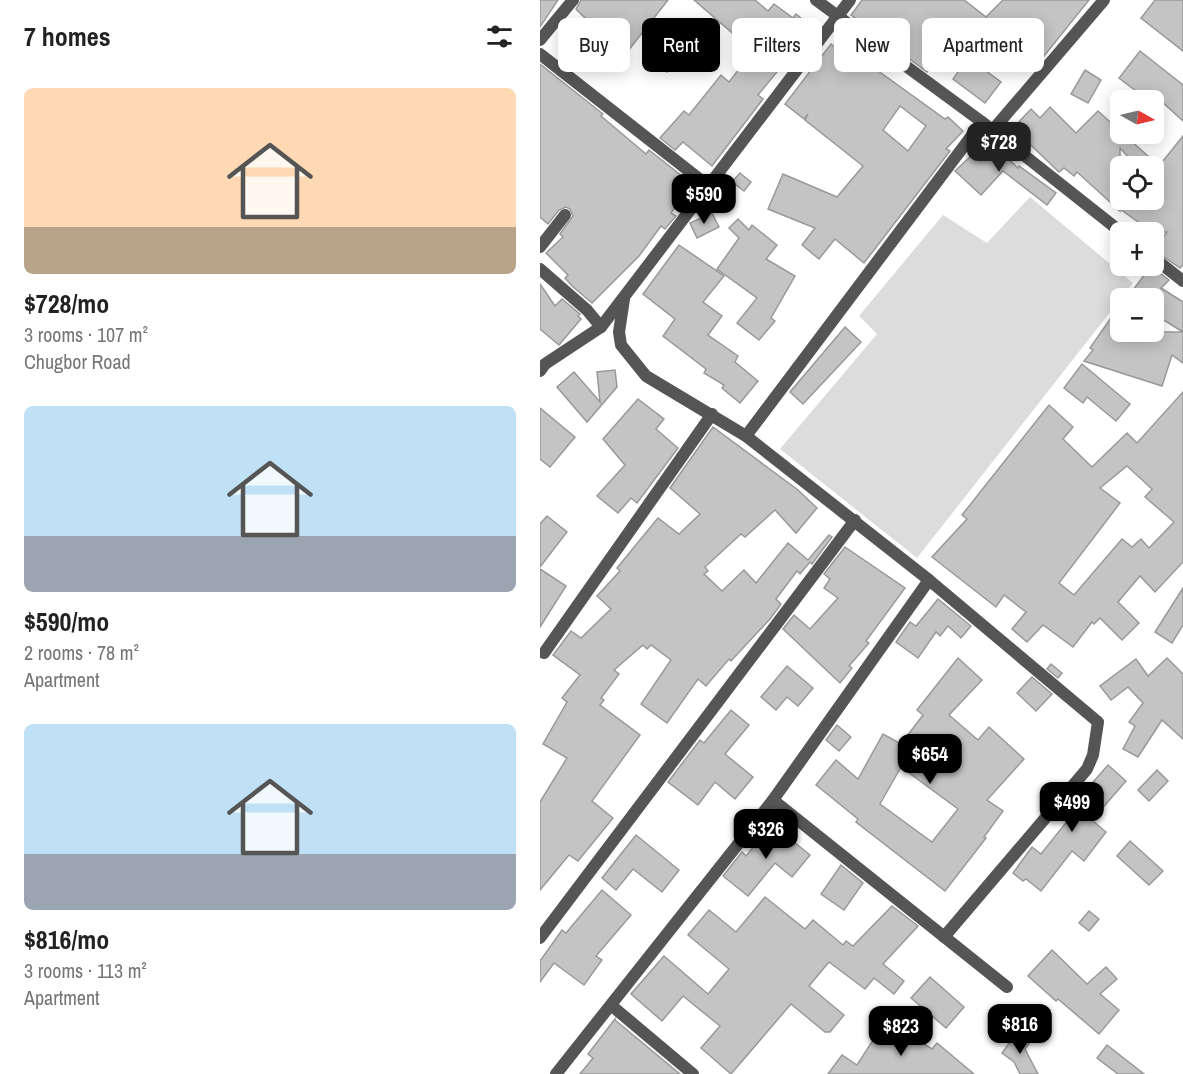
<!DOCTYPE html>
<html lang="en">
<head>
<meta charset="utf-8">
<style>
	body { margin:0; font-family:"Archivo Narrow",sans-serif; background:#f2f2f2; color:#222; height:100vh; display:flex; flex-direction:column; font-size:22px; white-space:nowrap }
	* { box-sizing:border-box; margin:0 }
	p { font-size:20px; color:#767676 }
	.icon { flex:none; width:33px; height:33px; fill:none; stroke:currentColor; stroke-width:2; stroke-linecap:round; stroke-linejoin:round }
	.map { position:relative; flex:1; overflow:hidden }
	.side { display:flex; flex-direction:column; background:#fff; width:540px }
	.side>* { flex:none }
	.banner { position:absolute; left:18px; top:18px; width:534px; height:54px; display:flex; gap:12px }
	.needle { width:39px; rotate:98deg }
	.tools { position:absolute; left:570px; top:90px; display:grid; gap:12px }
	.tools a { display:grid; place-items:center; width:54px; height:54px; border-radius:9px; background:#fff; box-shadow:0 3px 15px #0003; font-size:30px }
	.price { position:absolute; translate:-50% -51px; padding:0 14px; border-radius:12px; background:#000; color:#fff; font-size:20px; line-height:39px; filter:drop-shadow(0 2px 3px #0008) }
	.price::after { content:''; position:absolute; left:50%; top:36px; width:18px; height:14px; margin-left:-9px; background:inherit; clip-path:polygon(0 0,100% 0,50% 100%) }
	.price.active { background:#222; color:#fff }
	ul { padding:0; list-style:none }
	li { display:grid; align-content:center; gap:12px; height:318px; padding:0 24px }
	li span { display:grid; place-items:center; height:186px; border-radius:9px; color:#555 }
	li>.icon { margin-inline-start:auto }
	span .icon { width:108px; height:108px; fill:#fffc; stroke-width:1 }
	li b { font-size:26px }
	h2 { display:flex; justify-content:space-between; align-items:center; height:72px; padding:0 24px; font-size:26px }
	.chip { padding:0 21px; border-radius:9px; background:#fff; box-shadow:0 3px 15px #0003; font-size:21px; line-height:54px }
	.chip.active { background:#000; color:#fff }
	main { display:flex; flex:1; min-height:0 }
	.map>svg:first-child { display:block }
</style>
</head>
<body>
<main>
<section class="side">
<h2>7 homes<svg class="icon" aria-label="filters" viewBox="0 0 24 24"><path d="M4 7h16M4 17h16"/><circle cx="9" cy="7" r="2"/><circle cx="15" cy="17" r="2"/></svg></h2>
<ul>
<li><span style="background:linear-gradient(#ffd9b3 75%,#b9a48a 0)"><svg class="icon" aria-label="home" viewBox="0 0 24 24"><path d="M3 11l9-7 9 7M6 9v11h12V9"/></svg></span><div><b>$728/mo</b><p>3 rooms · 107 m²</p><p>Chugbor Road</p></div></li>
<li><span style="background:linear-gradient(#bfe0f5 70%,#9aa5b1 0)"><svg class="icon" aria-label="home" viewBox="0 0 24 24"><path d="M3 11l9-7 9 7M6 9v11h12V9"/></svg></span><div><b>$590/mo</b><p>2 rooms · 78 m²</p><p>Apartment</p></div></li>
<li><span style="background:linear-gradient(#bfe0f5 70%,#9aa5b1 0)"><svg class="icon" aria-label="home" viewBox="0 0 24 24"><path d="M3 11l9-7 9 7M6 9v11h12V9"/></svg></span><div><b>$816/mo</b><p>3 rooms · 113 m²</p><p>Apartment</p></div></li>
</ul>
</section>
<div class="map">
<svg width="643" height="1074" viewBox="0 0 643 1074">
	<rect width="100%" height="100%" fill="#fff"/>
	<path fill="#dcdcdc" d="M490,197l103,86 -216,275 -137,-109 97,-115 -18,-18 84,-101 44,28z"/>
	<g fill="#c4c4c4" stroke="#999" stroke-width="1.5" fill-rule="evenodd">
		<path d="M0,0h18l-18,27z"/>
		<path d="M41,0h87l-44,56 -22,-16 -19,16 -16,-19 20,-17 -11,-11z"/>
		<path d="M154,0h61l13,11 6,-7 19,14 3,-4 17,14 -55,67 5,4 -51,67 -29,-24 -8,8 -15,-12 24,-27 5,4 32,-40 8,7 24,-31z"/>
		<path d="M322,0h102l22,17 17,-17h86l-57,71 -55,-46 -19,25 43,32 -16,21 -32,-24 5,-7 -19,-15 -12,15 -76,-57z"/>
		<path d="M615,0h28v51l-42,-33z"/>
		<path d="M131,33l16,14 -20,25 -17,-13z"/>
		<path d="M291,44l10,8 4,-5 100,72 3,-2 15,14 -17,18 4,2 -86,112 -29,-24 -16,20 -17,-14 13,-17 -47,-19 15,-35 54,23 26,-31 -58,-46 3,-6 -4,5 -19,-15zM360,106l26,20 -18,25 -25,-21z"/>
		<path d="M600,51l43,34v36l-22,-20 -4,6 -3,-7h-6l-29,-22z"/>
		<path d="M0,64l63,50 -2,2 45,38 3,-4 43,34 -21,29 5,3 -11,13 -4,-3 -22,30 -47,47 -20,-17 -7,-8 3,-3 -22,-22 17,-16 -3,-3 13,-18 -3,-7 -4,-2 -7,3 -11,14 -8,-7z"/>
		<path d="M545,70l16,10 -13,23 -17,-9z"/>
		<path d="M510,107l26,26 22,-22 61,55 24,-30v129l-3,3 -26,-18 13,-18h-15l-32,-23v2l-43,-39 -3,4 -10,-8 -5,4 -46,-44 18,-19 9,9zM580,148l13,14 -5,4h26v34h-34z"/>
		<path d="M448,140l30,28 1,-2 37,27 -9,12 -44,-34 -22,24 -26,-24z"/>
		<path d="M200,173l11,9 -7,9 -12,-9z"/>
		<path d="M172,213l7,14 -22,11 -7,-15z"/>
		<path d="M198,219l11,11 3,-5 25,20 -11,14 29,17 -24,42 4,3 -16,19 -22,-17 20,-25 -40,-29 22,-31 -10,-10z"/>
		<path d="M139,245l45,31 -21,26 19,14 -14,19 30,21 -3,6 23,19 -18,22 -18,-15 2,-3 -20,-12 2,-4 -43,-33 12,-17 -32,-25z"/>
		<path d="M611,266l18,14 -8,8 22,14v61l-11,-8 -10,31 -78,-25 9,-11 -3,-2 30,-43v27h63l-29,-18v-16h-27z"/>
		<path d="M0,284l15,22 7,-7 18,15 -2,2 3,3 -22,26 -19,-16z"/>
		<path d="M305,327l16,15 -58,62 -13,-12z"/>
		<path d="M542,364l48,40 -14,17 -29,-24 -4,6 -19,-15z"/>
		<path d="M75,370l2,17 -30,35 -30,-35 17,-15 26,30 -3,-30z"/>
		<path d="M643,392v170l-28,30 -15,-16 -22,26 21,21 -17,17 -22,-22 -6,6 -2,-2 -19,25 -30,-22 -16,17 -15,-13 14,-17 -22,-17 -8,12 -64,-50 35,-38 -5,-4 87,-110 24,22 -10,12 29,28 35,-34 10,10zM587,466l25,23 -7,8 29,25 -25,26 -8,-9 -9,8 -10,-8 -48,56 -15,-12 61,-80 -20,-15z"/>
		<path d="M98,399l26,20 -8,10 22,19 -41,55 -6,-5 -13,15 -21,-17 28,-31 -22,-26z"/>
		<path d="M0,408l35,29 -25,30 -10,-8z"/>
		<path d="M173,427l85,63 19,18 -21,25 -21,-23 -30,27 -4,-3 -36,33 3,4 -4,3 18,17 22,-21 12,13 32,-40 20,17 21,-25 3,2 -20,27 -2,-2 -10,12 -3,-3 -21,28 5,5 -11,15 -39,42 -2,-2 -23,27 -8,-7 -31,44 -26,-19 30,-44 -20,-15 -4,4 -4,-4 -29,25 5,4 -18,24 3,2 -4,5 40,30 -48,66 21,17 -35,43 -9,-6 -29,35v-88l27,-44 -24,-14 24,-42 -5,-4 18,-23 -27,-20 18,-24 10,7 30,-29 -14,-13 23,-25 -3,-3 41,-50 21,16 21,-20 -30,-26z"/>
		<path d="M7,516l20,16 -27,35v-43z"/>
		<path d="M305,547l60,41 -39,53 3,2 -20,23 3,2 -12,15 -57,-54 11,-14 16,14 28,-31 -14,-10 6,-9 -6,-5z"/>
		<path d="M0,569l26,17 -26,41z"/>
		<path d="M643,588v37l-11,18 -17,-11z"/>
		<path d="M398,599l33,27 -10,12 -13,-12 -8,10 -4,-4 -18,26 -22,-16 14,-20 6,4z"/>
		<path d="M418,658l24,22 -33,35 29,25 11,-13 35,32 -37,41 16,11 -19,26 2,1 -41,53 -89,-69 2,-3 -42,-34 20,-25 22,19 25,-45 18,10 22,-29 -6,-5zM361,767l57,42 -26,33 -52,-38z"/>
		<path d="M627,658l16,16v65l-21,-19 -24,37 -15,-8 12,-23 -6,-4 14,-19 -15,-16 -17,13 -11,-14 36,-27 12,17z"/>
		<path d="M511,664l11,9 -4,5 -11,-9z"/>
		<path d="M247,666l26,22 -15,18 -11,-9 -11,13 -15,-13z"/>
		<path d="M492,677l20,17 -16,17 -19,-18z"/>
		<path d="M191,710l18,15 -24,29 28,23 -18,22 -20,-17 -17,23 -30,-23 32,-42 4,3z"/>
		<path d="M297,725l14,12 -12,14 -13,-11z"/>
		<path d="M568,765l18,16 -34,39 14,12 -22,29 -12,-10 -31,40 -15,-12 -3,2 -10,-8 19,-26 9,7 44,-55 -4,-3z"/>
		<path d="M617,770l11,11 -19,20 -11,-11z"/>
		<path d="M232,824l38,31 -18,22 -17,-14 -27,33 -25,-20 19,-24 4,4z"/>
		<path d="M96,835l43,35 -17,22 -29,-23 -17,21 -14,-12z"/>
		<path d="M590,841l33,30 -14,14 -32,-29z"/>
		<path d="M301,865l22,18 -19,27 -23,-16z"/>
		<path d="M62,890l29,25 -35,41 6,4 -18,25 -30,-22 -14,19v-21l22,-31 4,3z"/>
		<path d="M225,897l40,32 8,-9 30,25 3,-4 7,5 39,-40 26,20 -35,38 21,17 -10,13 -20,-16 -9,11 -36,-27 -20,24 35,29 -14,17h-5l-34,-28 -60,70 -30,-26 19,-22 -37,-30 -21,25 -31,-27 33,-38 44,38 21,-25 -41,-34 21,-25 27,22z"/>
		<path d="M549,911l10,8 -10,12 -10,-8z"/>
		<path d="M512,950l35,34 19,-17 11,12 -17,15 19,16 -20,24 -41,-35 -2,2 -28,-25z"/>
		<path d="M390,977l34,30 -18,21 -35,-30z"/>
		<path d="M75,1019v1l65,54h-100l13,-16 -5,-4z"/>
		<path d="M346,1020l46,29 5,-6 37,31h-146l14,-19 15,10z"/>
		<path d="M477,1032l13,10 -5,7 13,25h-18l-6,-12 -12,-9z"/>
		<path d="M567,1045l37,29h-26l-21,-16z"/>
	</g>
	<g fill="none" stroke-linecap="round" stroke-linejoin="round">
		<g stroke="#555" stroke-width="12">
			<path d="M276,0l166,122 139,110"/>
			<path d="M0,40l33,-40"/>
			<path d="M0,54l167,131"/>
			<path d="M452,131l112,-131"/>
			<path d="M0,247l25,-32"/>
			<path d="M614,258l29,23"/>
			<path d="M0,269l47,41 14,17"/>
			<path d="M84,299l-5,33 2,13 25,31 100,60 183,144 169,142 -5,33 -6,14 -143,168"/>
			<path d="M0,371l5,-7 56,-37 249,-327"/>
			<path d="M206,436l236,-314"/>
			<path d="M4,653l168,-239"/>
			<path d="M233,800l234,187"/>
			<path d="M0,938l315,-418"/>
			<path d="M72,1006l81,68"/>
			<path d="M16,1074l217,-274 156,-220"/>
		</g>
	</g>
</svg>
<div class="tools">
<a><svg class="needle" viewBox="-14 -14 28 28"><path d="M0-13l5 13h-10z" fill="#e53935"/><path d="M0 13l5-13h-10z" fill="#767676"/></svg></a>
<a><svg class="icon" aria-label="locate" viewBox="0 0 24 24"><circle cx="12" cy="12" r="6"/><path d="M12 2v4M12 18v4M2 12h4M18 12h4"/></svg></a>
<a>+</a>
<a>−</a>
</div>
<b class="price active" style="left:459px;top:173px">$728</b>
<b class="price" style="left:164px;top:225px">$590</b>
<b class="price" style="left:390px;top:785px">$654</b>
<b class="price" style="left:532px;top:833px">$499</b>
<b class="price" style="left:226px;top:860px">$326</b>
<b class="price" style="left:480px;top:1055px">$816</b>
<b class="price" style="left:361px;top:1057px">$823</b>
<div class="banner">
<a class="chip">Buy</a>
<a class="chip active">Rent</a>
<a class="chip">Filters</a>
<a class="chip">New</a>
<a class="chip">Apartment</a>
</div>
</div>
</main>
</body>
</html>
